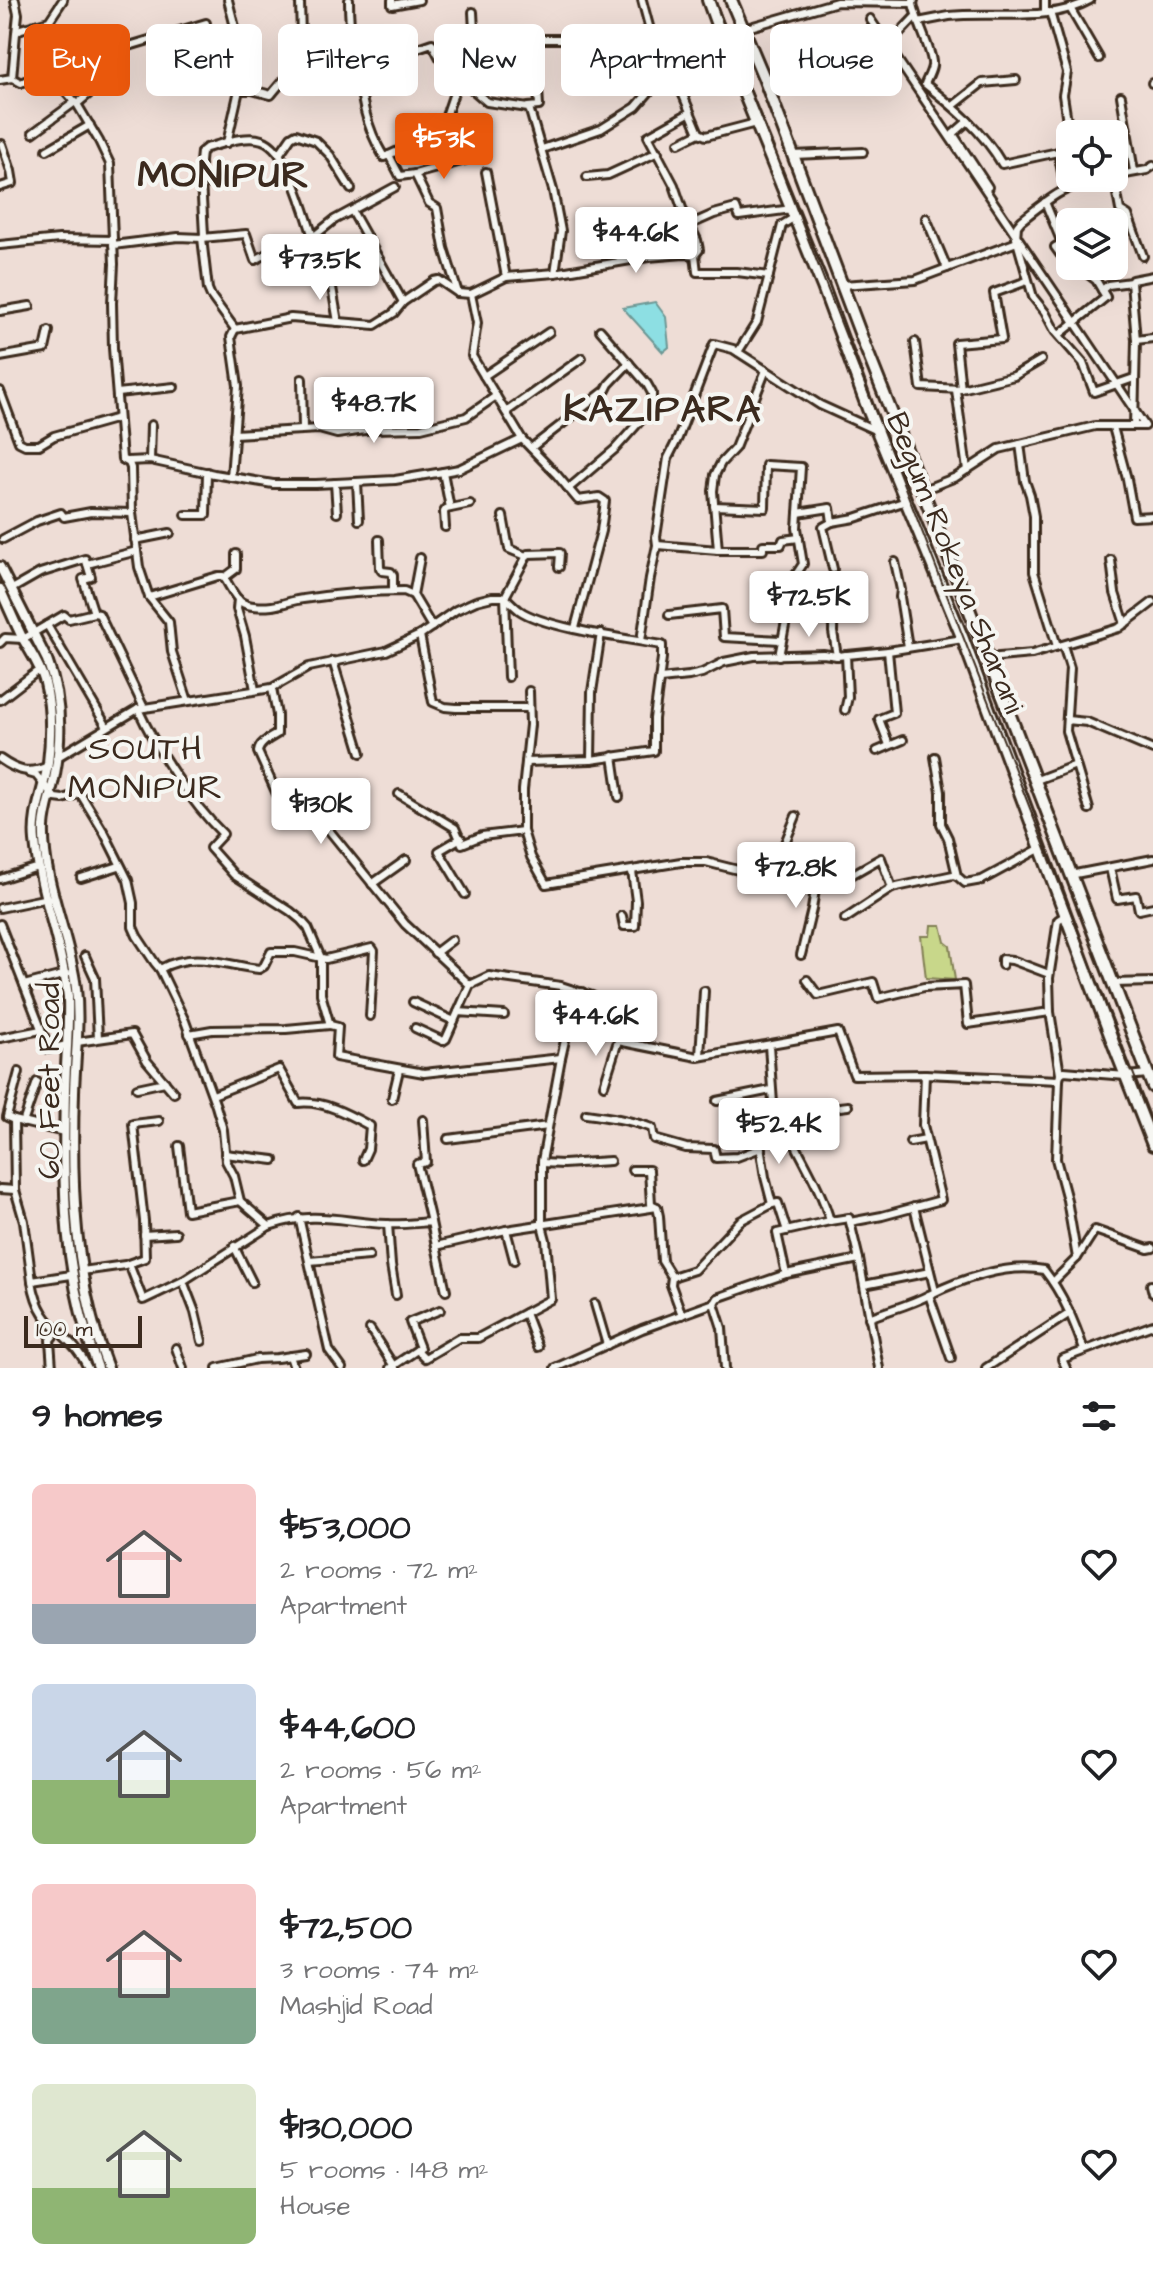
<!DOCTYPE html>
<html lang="en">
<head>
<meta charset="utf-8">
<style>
	body { margin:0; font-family:"Architects Daughter",sans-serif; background:#f6f6f6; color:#202124; height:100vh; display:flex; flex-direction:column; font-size:30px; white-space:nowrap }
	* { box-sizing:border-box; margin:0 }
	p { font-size:26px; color:#757577 }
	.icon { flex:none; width:44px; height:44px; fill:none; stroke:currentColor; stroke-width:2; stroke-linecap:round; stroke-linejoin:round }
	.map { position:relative; height:1368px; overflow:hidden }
	.drawer { display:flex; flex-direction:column; background:#fff; flex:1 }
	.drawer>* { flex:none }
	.banner { position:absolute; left:24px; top:24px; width:1106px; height:72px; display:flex; gap:16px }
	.controls { position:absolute; left:1056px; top:120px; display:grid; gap:16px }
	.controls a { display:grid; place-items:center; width:72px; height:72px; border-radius:12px; background:#fff; box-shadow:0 8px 32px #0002; font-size:40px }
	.scale { position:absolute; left:24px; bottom:20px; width:118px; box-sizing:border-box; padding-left:8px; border:4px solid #3b2a1e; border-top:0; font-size:22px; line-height:28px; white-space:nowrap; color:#3b2a1e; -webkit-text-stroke:6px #f6f6f2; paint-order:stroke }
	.price { position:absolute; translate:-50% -68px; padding:0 18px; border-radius:8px; background:#fff; color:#222; font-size:26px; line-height:52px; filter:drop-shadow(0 2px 4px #0008) }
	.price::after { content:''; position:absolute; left:50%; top:48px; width:24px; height:18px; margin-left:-12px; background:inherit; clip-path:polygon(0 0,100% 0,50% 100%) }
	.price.selected { background:#ea580c; color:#fff }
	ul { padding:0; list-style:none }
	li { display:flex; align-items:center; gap:24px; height:200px; padding:0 32px }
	li span { display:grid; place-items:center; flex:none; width:224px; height:160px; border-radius:12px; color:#555 }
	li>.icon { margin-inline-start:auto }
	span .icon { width:96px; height:96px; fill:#fffc; stroke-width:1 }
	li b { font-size:34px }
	h2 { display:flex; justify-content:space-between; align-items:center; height:96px; padding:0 32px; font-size:34px }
	.pill { padding:0 28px; border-radius:12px; background:#fff; box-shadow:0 8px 32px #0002; font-size:28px; line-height:72px }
	.pill.selected { background:#ea580c; color:#fff }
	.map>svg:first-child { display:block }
</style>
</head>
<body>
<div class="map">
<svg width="1153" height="1368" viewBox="0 0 1153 1368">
	<rect width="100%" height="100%" fill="#eeddd6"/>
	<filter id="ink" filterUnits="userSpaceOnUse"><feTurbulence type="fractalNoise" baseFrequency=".0125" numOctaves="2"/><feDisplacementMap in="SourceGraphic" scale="16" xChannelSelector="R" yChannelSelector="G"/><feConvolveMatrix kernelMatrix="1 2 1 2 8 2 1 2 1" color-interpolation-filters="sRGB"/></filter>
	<g filter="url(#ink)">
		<path fill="#c8d78a" stroke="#828054" stroke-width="2" d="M931,925h10l4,17 5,4 5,34 -29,-2 -5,-42h9z"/>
		<path fill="#8ddfe3" stroke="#6c9794" stroke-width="2" d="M655,302l11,15 3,30 -6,5 -40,-44z"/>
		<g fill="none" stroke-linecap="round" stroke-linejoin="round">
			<g stroke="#3b2a1e" stroke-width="12">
				<g id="minor">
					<path d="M15,0l3,14 -2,19"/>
					<path d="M349,0c0,13 0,25 3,37 1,9 4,16 5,25 4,35 8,64 27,95l5,-2 11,21 15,-2 14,29 8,5 7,40 14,45"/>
					<path d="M392,0v5l27,-5"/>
					<path d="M642,0l12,45 21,31 24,57"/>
					<path d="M1045,0v13"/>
					<path d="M913,3c2,16 21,51 19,63 -1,6 -5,13 -7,18 29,23 58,47 77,80l56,-12 12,-4"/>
					<path d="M1070,8l29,50"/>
					<path d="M473,12l2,38"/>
					<path d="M1050,12l17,60 -4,23 7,46"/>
					<path d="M870,19l275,407h-11"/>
					<path d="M918,22c10,-2 21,-4 31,-6 45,-5 100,7 141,-16"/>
					<path d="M743,29l94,-27 76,1 1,-3"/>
					<path d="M351,35l30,-3 8,2 14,19 29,-10 8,15 48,-10 24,-1 2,5 22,1 1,-14h47l1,11 40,-4 4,-8 20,-8"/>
					<path d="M654,45l28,-12 39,3"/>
					<path d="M451,57l8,21 28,24 41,6 2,3 23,79 8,41 -6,42"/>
					<path d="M882,58v-21h14l19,-20"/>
					<path d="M12,78l4,-45 5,-4 28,-8 14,-21"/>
					<path d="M764,78l48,-7 4,5 46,5"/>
					<path d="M0,80l12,-2 9,5 23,-11h5l28,32 22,37 11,23 4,100 -2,39 1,45 9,111 7,4 2,5 1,45 7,54 10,30 20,25 3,30 16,49"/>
					<path d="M1152,83h1"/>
					<path d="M239,90h13l19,5c9,-12 21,-22 26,-37 6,-18 3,-39 3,-58"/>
					<path d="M1121,96l13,75"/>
					<path d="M77,104l20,-17 32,-41 77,-23"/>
					<path d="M953,106l29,-23 34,-3"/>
					<path d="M528,107l11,-1 -3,-53"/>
					<path d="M968,121l-15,13 35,53"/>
					<path d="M33,133l42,-31"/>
					<path d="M227,143l12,-53 -4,-45 2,-10 -9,-35"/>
					<path d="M679,143l20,-10 7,3 50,-13"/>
					<path d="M542,149l59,-20 35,-22 33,-38"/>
					<path d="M47,150l43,-25"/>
					<path d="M1058,152l7,36"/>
					<path d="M280,153l11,-16 5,-3 20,7 14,14 21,34"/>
					<path d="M389,155c19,-9 41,-17 55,-33l15,-44"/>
					<path d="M793,155l70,-3"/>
					<path d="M486,172l20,105"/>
					<path d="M415,174l50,-14"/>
					<path d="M1114,176l33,-6 6,-4"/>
					<path d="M587,177l21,-2 50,-23"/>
					<path d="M1103,178c-38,7 -52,19 -82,43l-4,5 -1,12 17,59 12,15 10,19 28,32 11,29 40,-14"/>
					<path d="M1114,178l6,32 8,5 15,41"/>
					<path d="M0,187l13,-4 -2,-12 -9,-27"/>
					<path d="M1045,202l17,41 -7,4 5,7 10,7"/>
					<path d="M352,211l51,91"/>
					<path d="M926,218l21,50"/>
					<path d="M689,225l25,-11 22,-6 3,8 53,-7"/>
					<path d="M0,245l59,-6 54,1"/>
					<path d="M113,245l65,-8 24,1 44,-4 9,26 21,-11 37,-12 21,-17 61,-33"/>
					<path d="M695,255l2,17h40l32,4"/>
					<path d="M330,276l8,46"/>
					<path d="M1131,282l5,58"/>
					<path d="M842,285l73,-5 102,-38"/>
					<path d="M1102,290l6,-5 23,-3 1,-2 21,-4"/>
					<path d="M471,294l6,29 -5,33 50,83 35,36 21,25 21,-3 6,4 -4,30 -26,97"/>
					<path d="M0,311l30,-5"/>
					<path d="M235,329l56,-11 84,7 19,-12 9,-11 31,-21 5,-1 19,13 13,1 35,-17 49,-4 93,-16 36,-3 11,1 4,-5 -2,-10 -13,-26 -10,-29 -26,-49 41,-23"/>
					<path d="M235,329l-24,-33 -3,-7 -6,-51 2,-3 -4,-73 1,-10 5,-4c16,-4 40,-14 56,-8 26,8 43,73 51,97"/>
					<path d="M600,330l47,54 5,9v7"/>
					<path d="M1059,335l47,-38 -10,-17 -19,-14"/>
					<path d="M915,342l6,45 40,2 53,-13 27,-16"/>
					<path d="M738,352l19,-30 25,-97 13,-8"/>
					<path d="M0,357l45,-8 4,-18"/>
					<path d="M484,376l65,-44"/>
					<path d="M302,379l1,50"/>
					<path d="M961,389l-5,-46 46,-4 -8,-46 33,-12"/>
					<path d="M956,390l11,80"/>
					<path d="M0,391l19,51 6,3h14l15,-9 64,-18"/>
					<path d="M117,393l57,-6"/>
					<path d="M506,412l76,-54"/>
					<path d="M1113,427l14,52 7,38 19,-1"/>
					<path d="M234,434l85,-5 18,5 35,-5 49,-1 45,-11 30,-21"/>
					<path d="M1020,444l5,37 5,14 4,21v56l23,74"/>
					<path d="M531,448l75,-58 3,-6 20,-21"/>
					<path d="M150,460l1,-35"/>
					<path d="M127,461l23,-1 64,14 59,10h43l79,-4 48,-8 16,-3 63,-30"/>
					<path d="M443,472l7,36"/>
					<path d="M231,477l7,-91 -7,-49 4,-8"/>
					<path d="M357,482l2,38"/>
					<path d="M335,483l2,30"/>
					<path d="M568,489l47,-40 26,-29"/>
					<path d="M923,490l33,-13 43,-28 96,-23h39l2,-86 17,-2"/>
					<path d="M714,506l51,2 1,-43 35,2 -3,46 32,-5 2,14 23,-4 51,-17"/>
					<path d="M186,515h20l1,-43"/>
					<path d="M503,516l6,33 17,7"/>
					<path d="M832,522l-9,5 10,42"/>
					<path d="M445,527l-1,-15 2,-3 24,-5"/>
					<path d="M3,539l34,-18 24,-8 3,4 27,-5 41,1"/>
					<path d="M135,540l35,-7"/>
					<path d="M379,540l1,28 2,3 9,1 2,3v16"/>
					<path d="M657,545l61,5h45v-5h18l2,-5 16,-2"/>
					<path d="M718,550l-5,-59 2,-16 6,-12 14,-15 31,-78"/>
					<path d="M1111,560l4,33 10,31"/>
					<path d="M895,562l6,28 -1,7 8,50"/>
					<path d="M87,564l4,13 -8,2 11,34"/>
					<path d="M224,578l12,-9v-15"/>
					<path d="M12,589l28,-16 45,-14 2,5 50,-13"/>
					<path d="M834,593l-1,39 4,24"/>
					<path d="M413,595l7,-37"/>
					<path d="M149,597l69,-21h5c6,8 10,20 18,26 7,5 22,5 31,4 10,-1 20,-6 31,-7 33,-5 67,-8 101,-8l9,4 19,32"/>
					<path d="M238,599l-1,10 8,27 10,54"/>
					<path d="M669,615l53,-6 2,28 56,3"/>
					<path d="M47,625l60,102"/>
					<path d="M420,635l13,67 12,5 11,1h73"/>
					<path d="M641,641l9,-63 7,-33 -1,-8 12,-79 10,-20 36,-94 19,5 87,56 57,26"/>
					<path d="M0,643l5,-5 18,1 41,-24 5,4 25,-6 5,1 45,94"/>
					<path d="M1063,645l7,23 -4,63 10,34"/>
					<path d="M888,651l6,62 -15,6 10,26"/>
					<path d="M779,656l16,-80 8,-12 -6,-36 1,-15"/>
					<path d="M988,658l44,-4 87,-26 34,-26"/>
					<path d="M333,661l28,92"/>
					<path d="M508,677l-3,-80 23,-43 32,-1 -1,14"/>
					<path d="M660,679l29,-3 13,-3 22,-11 30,-6 69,-2 14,2 51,-5 75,-12"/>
					<path d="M272,688l5,27v19c-7,4 -18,9 -19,18l28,62 25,-6 94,116 65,61"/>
					<path d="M529,691l1,34 -7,65v41l8,26 15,27 135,-22h25l44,11 12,-22c22,2 59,18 77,31l42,-24 11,30 61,-13 4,1 8,7 17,-3 59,-32"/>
					<path d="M0,700l39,-30"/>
					<path d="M138,709c19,41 53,94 85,125l-13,14 24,27 56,36 11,9 7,8 13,30v36l9,31 8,2 -2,30 88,16 137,-15"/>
					<path d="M845,710l3,-13 -2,-42"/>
					<path d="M1067,720l20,2 66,28"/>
					<path d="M877,751l26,-11"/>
					<path d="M613,756l6,41"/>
					<path d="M935,757l6,35v32l7,14 9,38"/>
					<path d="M56,758l82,-49 134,-21 37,-21 77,-16 34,-16 36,-25 20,-9 16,-4h13c4,4 9,9 14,13 25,18 110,29 143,35v13l-8,61v32l-63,9 -65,2"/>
					<path d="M0,759c17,12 29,16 48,7"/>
					<path d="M591,760l1,-68 9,-59"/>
					<path d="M29,773l7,2 19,23 8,1 17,-6 25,41 23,46 5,23v24l4,9 18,27 5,6c35,-19 63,-4 99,0l5,-3 7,-14h24l31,7 46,-11 2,3 -4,65"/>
					<path d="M1034,781l42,-16 13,44"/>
					<path d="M399,794l56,34 7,16 20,-8 41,-5"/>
					<path d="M461,838l-22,13 26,43"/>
					<path d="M780,855l16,-39"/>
					<path d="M1110,868l7,31 19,-3 3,14 14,-3"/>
					<path d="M1070,875l83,-16"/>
					<path d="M81,878l38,-12"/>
					<path d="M0,879l38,-12"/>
					<path d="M372,884l34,-24"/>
					<path d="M0,908l48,-10"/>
					<path d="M622,916l2,10h11l1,-25 -4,-30"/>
					<path d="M845,919l47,-31"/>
					<path d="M0,924l49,125 18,-4"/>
					<path d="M435,953l17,-13"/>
					<path d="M801,955l11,-46 6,-39"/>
					<path d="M85,956l10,22 3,60"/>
					<path d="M1002,965v-6l10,1 37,14"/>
					<path d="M160,969l25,52 31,85 7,24 3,31 8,15 6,25 29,25c46,-16 72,-4 118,-2 14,1 29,-1 44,-2l5,24 70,-16 151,-23"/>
					<path d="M807,980l11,15 55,-13 5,16 46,-11 40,-2 4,39 82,-12"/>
					<path d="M1113,983l40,-1"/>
					<path d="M24,985l43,-11"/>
					<path d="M413,1002l41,19 4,-9 46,3"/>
					<path d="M458,1012l12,-27 19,-9 72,10 31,10 35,20 -9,25 80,16 140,-25 16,43 71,-1 134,6 1,-6 4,-3 62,5 22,-2"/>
					<path d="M544,1016l29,4"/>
					<path d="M415,1028l28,13 3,-2 8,-18"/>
					<path d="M189,1034l23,-4 74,-1 44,-4"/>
					<path d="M0,1038l41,-8"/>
					<path d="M77,1042l55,-8 15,27 27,32"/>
					<path d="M769,1045l5,73"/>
					<path d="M700,1056l4,-65"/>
					<path d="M1060,1074l-10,-62 -1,-34 9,-58 8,-5"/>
					<path d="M604,1085l14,-44"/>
					<path d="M137,1088l28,-6"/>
					<path d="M213,1095l66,-26 19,34c25,-3 50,11 72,23l-2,23 -5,11"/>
					<path d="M392,1099l7,-29"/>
					<path d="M717,1101l54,-11"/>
					<path d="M586,1114c23,3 44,6 66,14l2,11 32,9 28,1 2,9 21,-1 24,-9"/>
					<path d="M783,1118c14,35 37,66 47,103l19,-3 10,41 20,109"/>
					<path d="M14,1120l-7,-3 12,-45"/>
					<path d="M423,1120l3,42 -9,2 14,58"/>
					<path d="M23,1123l14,-41"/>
					<path d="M448,1139l100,-13"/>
					<path d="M910,1142l16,-3"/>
					<path d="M179,1146l8,65 53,-10"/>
					<path d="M225,1154l49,6"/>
					<path d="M542,1163l21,1 47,-3"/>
					<path d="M632,1170h17l2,34 6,3 2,9 3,45 10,16 -1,8 11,30"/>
					<path d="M0,1189l15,1 9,31 8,60 39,-6"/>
					<path d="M15,1190l-1,-70 50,12"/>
					<path d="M914,1207l21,84"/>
					<path d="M299,1217l30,133 13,18"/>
					<path d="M850,1222l32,-6 59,-16 -18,-75 2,-51"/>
					<path d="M388,1224l3,41 5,30"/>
					<path d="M506,1230l8,30"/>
					<path d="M787,1231l-9,-28 -6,1 -7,-27 -9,-57 27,-2 23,-7 42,-5"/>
					<path d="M144,1235l32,-2"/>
					<path d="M234,1246l18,36"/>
					<path d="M436,1246l10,45"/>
					<path d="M1077,1258l18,-28 53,19 5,-1"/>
					<path d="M309,1261l60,-5"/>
					<path d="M129,1264l14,36 40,-19"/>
					<path d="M82,1271l43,-6 20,-7 -1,-37 -11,-97 26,-3"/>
					<path d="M786,1274l-9,-41 53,-12"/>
					<path d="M672,1277l22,-7 46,-49 32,-17"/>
					<path d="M32,1281c8,51 38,48 56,87"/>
					<path d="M1053,1282l24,-24 -10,-58 -11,-41 3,-79"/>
					<path d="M864,1285l66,-13"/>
					<path d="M1151,1285l2,8"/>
					<path d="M929,1295l22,63"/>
					<path d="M714,1303l8,25 3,40"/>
					<path d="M595,1304l12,41"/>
					<path d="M525,1313l13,34"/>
					<path d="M869,1318c20,-8 41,-13 60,-23 32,-16 78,-32 115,-25 19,24 30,51 40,80"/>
					<path d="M370,1329l25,39"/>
					<path d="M202,1341l-7,-29 -12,-31 86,-55"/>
					<path d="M176,1348l7,20"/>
					<path d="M417,1350l8,8 34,-20h19l73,-39 -5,-59 -4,-15v-64l19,-103 7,-31 5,-7 9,-28"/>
					<path d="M290,1356l4,12"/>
					<path d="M52,1368l-2,-28 7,-9"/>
					<path d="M217,1368l40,-9 20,-1 29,-4"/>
					<path d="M390,1368l30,-20 -10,-26 30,-12"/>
					<path d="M555,1368l87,-39 72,-26 3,-5 69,-24 73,-15"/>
					<path d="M986,1368l84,-55"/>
					<path d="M1066,1368l-4,-9 91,-34"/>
				</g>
			</g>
			<g stroke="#3b2a1e" stroke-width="14">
				<g id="tertiary">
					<path d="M0,567l47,93c14,36 15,76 8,114 -3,18 -10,35 -11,53 -2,54 26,109 32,161 4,35 -1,69 -2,104 -3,92 0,189 34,276"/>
					<path d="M0,589c8,17 15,34 23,50 8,14 18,28 22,44 6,24 6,55 3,80 -4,27 -16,50 -13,78 5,53 27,103 33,156 1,30 -2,61 -3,92 -2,99 -3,185 33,279"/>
				</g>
			</g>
			<g stroke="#3b2a1e" stroke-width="16">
				<g id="primary">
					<path d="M708,0l13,36 102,251 45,122 95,230 152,409 38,97"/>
					<path d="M731,0l33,78 101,268 89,224 199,517"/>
				</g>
			</g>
			<use href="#minor" stroke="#f6f6f2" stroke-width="6"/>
			<use href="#tertiary" stroke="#f6f6f2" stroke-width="8"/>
			<use href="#primary" stroke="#f6f6f2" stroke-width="10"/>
			<path stroke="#3b2a1e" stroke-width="2" d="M715,0l438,1124"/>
		</g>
	</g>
	<g text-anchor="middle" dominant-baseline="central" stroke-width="8" stroke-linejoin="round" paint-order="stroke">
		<g font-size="30" fill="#3b2a1e" stroke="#f6f6f2">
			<text transform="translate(955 563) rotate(68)">Begum Rokeya Sharani</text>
			<text transform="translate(50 1081) rotate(-90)">60 Feet Road</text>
		</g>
		<g font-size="34" letter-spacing="2" fill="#3b2a1e" stroke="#f6f6f2">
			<text x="146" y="749">SOUTH<tspan x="146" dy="39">MONIPUR</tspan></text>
		</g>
		<g font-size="38" font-weight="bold" letter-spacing="2" fill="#3b2a1e" stroke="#f6f6f2">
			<text x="224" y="176">MONIPUR</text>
			<text x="663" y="410">KAZIPARA</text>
		</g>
	</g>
</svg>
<div class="controls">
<a><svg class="icon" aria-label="locate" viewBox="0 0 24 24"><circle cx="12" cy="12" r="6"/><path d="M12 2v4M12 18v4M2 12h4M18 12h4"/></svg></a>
<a><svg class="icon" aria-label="layers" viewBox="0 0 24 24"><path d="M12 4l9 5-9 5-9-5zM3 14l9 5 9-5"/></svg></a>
</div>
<div class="scale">100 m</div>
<b class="price selected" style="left:444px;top:181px">$53K</b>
<b class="price" style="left:636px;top:275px">$44.6K</b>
<b class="price" style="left:320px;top:302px">$73.5K</b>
<b class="price" style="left:374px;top:445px">$48.7K</b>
<b class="price" style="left:809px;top:639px">$72.5K</b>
<b class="price" style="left:321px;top:846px">$130K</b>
<b class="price" style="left:796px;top:910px">$72.8K</b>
<b class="price" style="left:596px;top:1058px">$44.6K</b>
<b class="price" style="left:779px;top:1166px">$52.4K</b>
<div class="banner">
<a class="pill selected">Buy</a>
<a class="pill">Rent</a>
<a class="pill">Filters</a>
<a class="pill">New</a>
<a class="pill">Apartment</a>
<a class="pill">House</a>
</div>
</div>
<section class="drawer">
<h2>9 homes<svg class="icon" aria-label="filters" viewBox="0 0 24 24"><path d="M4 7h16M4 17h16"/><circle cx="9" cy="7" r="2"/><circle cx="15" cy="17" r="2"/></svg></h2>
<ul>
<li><span style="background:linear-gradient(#f6c9c9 75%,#9aa5b1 0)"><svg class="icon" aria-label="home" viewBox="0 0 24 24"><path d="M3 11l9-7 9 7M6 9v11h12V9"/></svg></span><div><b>$53,000</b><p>2 rooms · 72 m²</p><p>Apartment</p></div><svg class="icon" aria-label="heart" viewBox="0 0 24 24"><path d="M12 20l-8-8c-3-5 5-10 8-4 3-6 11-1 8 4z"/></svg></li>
<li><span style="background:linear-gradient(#c9d6e8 60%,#8fb573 0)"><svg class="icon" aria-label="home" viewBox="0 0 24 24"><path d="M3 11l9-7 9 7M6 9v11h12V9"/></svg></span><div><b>$44,600</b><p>2 rooms · 56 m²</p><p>Apartment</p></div><svg class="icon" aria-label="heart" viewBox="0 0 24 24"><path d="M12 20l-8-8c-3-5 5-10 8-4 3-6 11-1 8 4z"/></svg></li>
<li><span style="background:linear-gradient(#f6c9c9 65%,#7fa58c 0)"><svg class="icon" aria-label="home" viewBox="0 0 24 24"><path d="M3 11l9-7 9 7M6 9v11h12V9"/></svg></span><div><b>$72,500</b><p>3 rooms · 74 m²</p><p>Mashjid Road</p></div><svg class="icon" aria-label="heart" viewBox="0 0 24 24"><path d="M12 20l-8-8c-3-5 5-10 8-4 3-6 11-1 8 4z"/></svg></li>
<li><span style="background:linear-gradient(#dfe7d0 65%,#8fb573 0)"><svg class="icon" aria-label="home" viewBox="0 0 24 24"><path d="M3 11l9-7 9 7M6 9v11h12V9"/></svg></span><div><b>$130,000</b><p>5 rooms · 148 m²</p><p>House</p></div><svg class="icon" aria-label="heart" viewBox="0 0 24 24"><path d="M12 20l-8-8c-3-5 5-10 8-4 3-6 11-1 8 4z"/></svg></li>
</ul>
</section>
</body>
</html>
